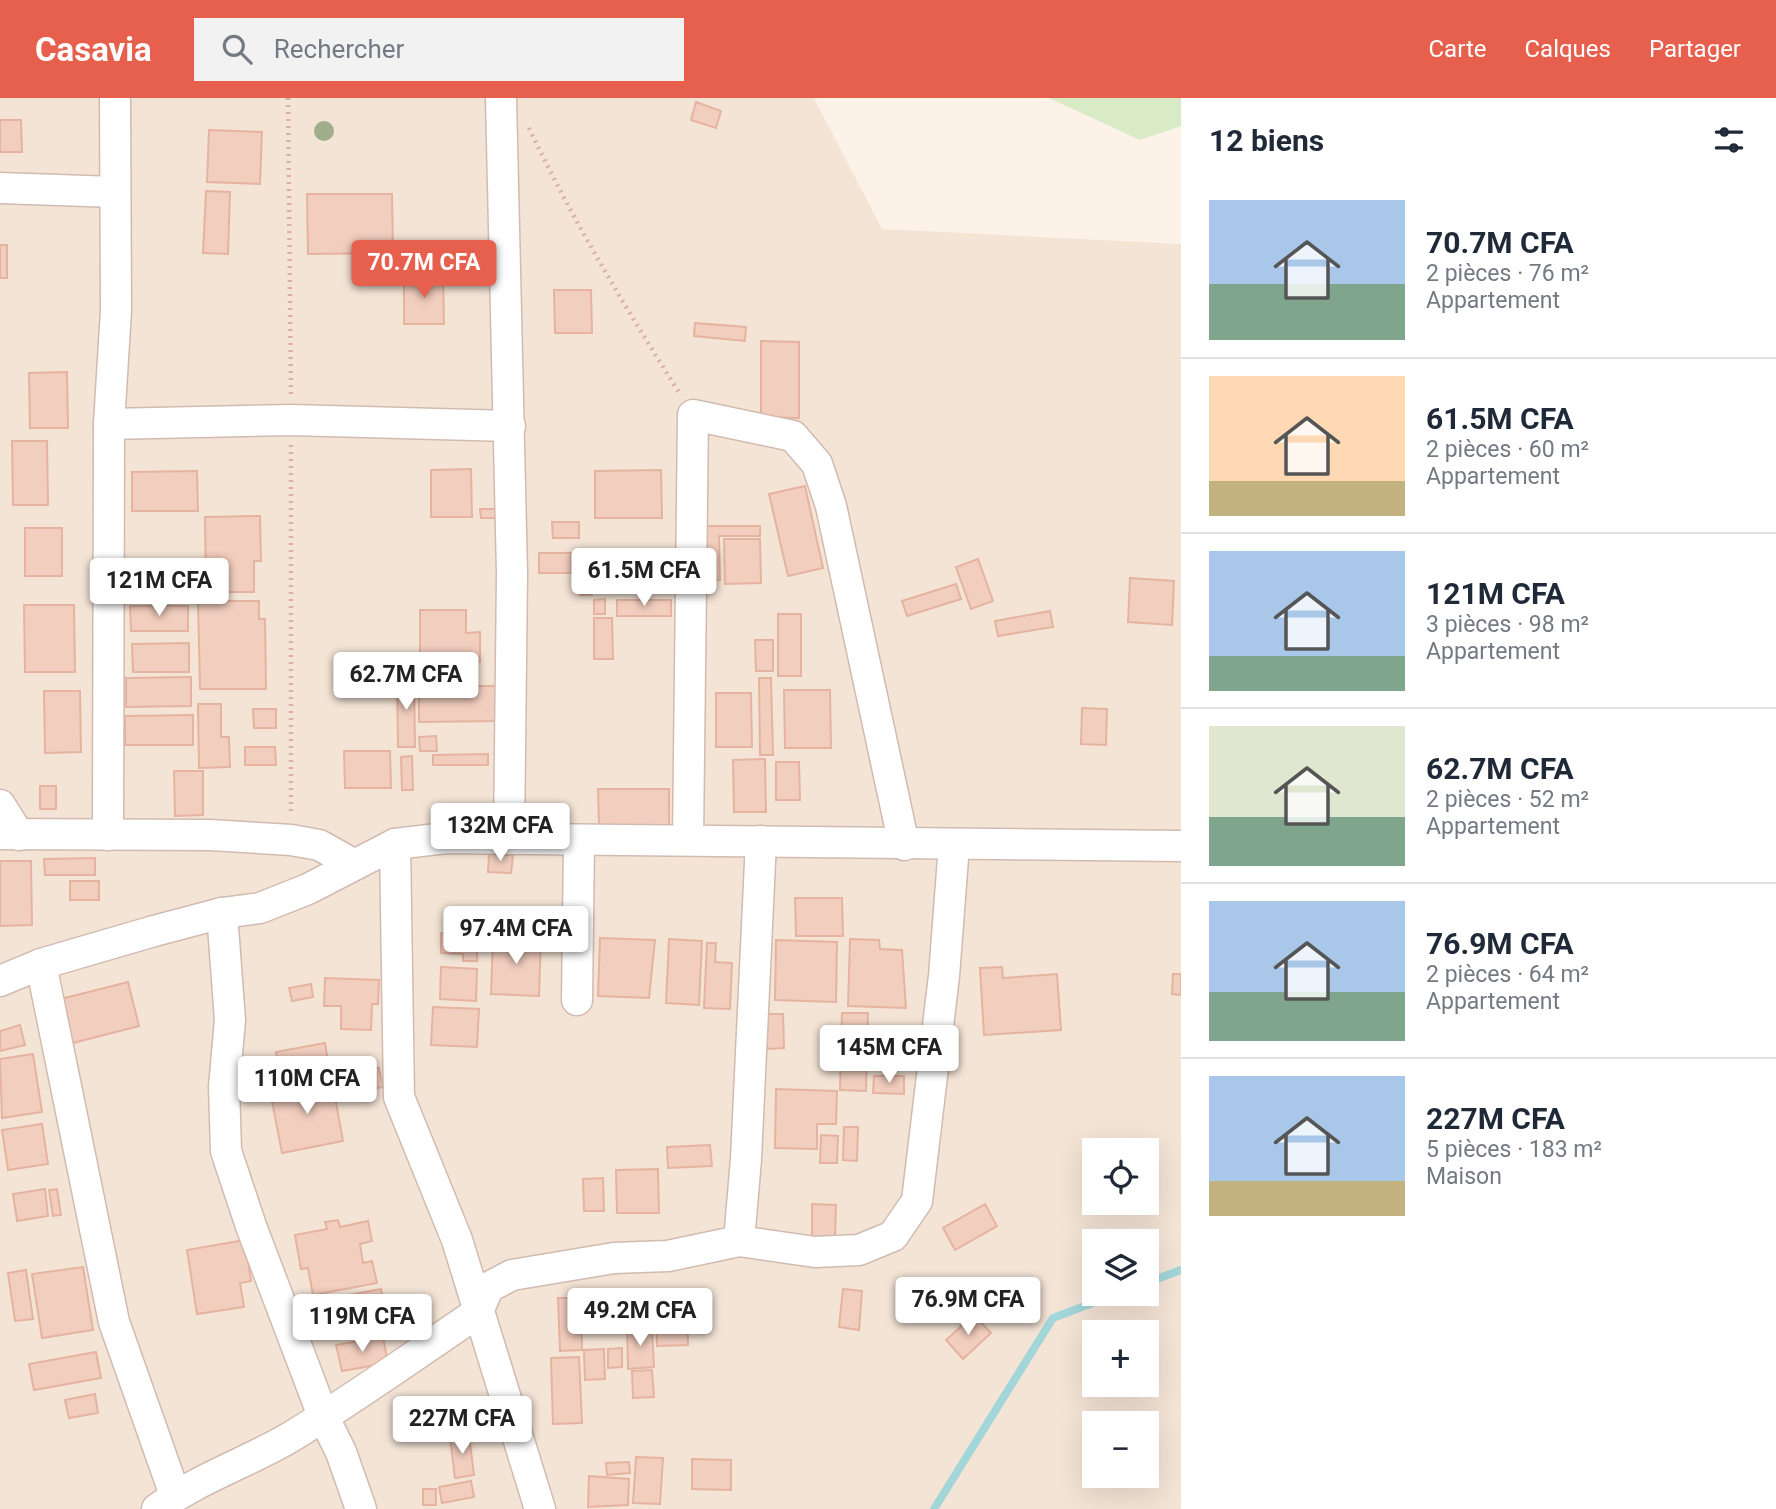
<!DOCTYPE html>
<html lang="fr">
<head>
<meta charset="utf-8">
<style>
	body { margin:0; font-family:Roboto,sans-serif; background:#f2f2f3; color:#1f2937; height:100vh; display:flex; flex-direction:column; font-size:26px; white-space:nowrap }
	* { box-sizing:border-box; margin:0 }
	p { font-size:23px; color:#747a83 }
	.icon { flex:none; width:38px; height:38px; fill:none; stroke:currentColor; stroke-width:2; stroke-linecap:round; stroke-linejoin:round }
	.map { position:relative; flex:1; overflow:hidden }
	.panel { display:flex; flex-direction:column; background:#fff; width:595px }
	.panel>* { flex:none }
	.tools { position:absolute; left:1082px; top:1040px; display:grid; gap:14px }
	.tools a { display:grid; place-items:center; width:77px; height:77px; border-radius:0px; background:#fff; box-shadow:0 7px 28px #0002; font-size:35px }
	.price { position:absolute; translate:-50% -60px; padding:0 16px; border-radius:7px; background:#fff; color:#222; font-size:23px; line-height:46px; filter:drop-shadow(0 2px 4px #0008) }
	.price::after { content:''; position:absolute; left:50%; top:42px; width:21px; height:16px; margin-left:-10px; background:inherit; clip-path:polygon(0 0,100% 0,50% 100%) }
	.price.on { background:#e7604d; color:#fff }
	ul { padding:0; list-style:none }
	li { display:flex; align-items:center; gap:21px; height:175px; padding:0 28px }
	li+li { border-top:2px solid #e0e1e3 }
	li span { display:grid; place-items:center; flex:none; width:196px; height:140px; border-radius:0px; color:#555 }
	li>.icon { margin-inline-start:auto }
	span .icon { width:84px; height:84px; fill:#fffc; stroke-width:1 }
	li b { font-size:30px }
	h2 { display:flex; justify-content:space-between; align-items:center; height:84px; padding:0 28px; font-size:30px }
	header { display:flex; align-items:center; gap:42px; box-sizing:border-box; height:98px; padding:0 35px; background:#e7604d; color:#fff }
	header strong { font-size:33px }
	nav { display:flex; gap:38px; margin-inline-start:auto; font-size:24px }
	.search { width:490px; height:63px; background:#f2f2f3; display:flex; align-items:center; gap:18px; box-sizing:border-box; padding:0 24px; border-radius:0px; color:#747a83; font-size:26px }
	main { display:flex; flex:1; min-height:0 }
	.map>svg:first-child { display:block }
</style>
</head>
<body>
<header>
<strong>Casavia</strong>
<div class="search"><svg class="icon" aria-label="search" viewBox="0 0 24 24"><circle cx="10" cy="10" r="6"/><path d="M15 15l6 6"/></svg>Rechercher</div>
<nav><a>Carte</a><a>Calques</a><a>Partager</a></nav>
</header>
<main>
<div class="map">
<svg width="1181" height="1411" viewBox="0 0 1181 1411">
	<rect width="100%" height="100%" fill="#fdf2e8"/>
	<path fill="#f4e4d6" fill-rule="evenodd" d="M0,0h814l68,131 299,15v1265h-1181zM1094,1052h52v52h-52zM1094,1143h52v52h-52zM1094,1234h52v52h-52zM1094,1325h52v52h-52z"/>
	<path fill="#d8ebc6" d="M1049,0h132v28l-41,14z"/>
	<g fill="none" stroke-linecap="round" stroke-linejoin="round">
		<g stroke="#a2d6d9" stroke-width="8">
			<path d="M1146,1185l35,-13"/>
			<path d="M934,1411l119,-191 66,-25"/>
		</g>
	</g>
	<g fill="#f2cebf" stroke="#e5b39f" stroke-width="2">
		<path d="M696,4l25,9 -5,17 -25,-8z"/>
		<path d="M0,22h21l1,32h-22z"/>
		<path d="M209,32l53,2 -2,52 -53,-2z"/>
		<path d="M206,93l24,1 -2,62 -25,-1z"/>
		<path d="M307,96h85l1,59 -85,1z"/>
		<rect x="0" y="147" width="7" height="33"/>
		<path d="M443,177l1,49h-40v-48z"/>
		<path d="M554,192h37l1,43h-37z"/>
		<path d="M695,225l51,4 -1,14 -51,-5z"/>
		<path d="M761,243l38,1v76l-38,-1z"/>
		<path d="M67,274l1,56h-38l-1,-55z"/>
		<path d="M12,343h35l1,64h-35z"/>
		<path d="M471,371l1,48h-41v-47z"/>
		<path d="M661,372l1,48h-67v-47z"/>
		<path d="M197,373l1,40h-66v-39z"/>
		<path d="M805,388l18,82 -35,8 -19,-82z"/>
		<path d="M480,411h17v9h-16z"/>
		<path d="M260,418l1,45h-7v31h-48l-1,-75z"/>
		<path d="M552,424h27v16h-26z"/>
		<path d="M702,428h58v10h-41l1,44h-17z"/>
		<rect x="25" y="430" width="37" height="48"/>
		<path d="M724,441h36l1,44 -36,1z"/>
		<rect x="539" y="455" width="32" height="20"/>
		<path d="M579,458h12l1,39h-12z"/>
		<path d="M978,461l15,42 -22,8 -15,-42z"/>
		<path d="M1130,480l44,3 -2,44 -44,-3z"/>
		<path d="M152,484h18v19h-17z"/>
		<path d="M956,486l5,15 -54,17 -5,-15z"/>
		<path d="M605,501v15h-11v-14z"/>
		<rect x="617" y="502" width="54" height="16"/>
		<path d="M198,503h61v18h6l1,70h-66z"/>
		<path d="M24,507h50l1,67h-50z"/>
		<path d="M130,508h58v25h-57z"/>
		<path d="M420,512h46v23l14,-1v30h-31v-9h-29z"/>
		<path d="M1050,513l3,16 -55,9 -3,-15z"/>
		<rect x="778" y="516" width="23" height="62"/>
		<path d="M594,520h18l1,41h-19z"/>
		<path d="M755,542h18v31h-17z"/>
		<path d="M189,545v29h-56l-1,-28z"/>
		<path d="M396,561h23v12l-22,1z"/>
		<path d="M191,579v29l-65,1v-29z"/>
		<path d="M397,579h17l1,70h-17z"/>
		<path d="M759,580h12l2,77h-13z"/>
		<path d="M440,583h25v5h32v35l-78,1v-35h21z"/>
		<path d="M784,592h46l1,58h-46z"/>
		<path d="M44,593h36l1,61 -36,1z"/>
		<path d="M716,595h35l1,54h-36z"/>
		<path d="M198,606h23v33h8l1,30 -31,1z"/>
		<path d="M1082,610l25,1 -1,36 -25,-1z"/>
		<path d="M253,611h23v19h-22z"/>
		<path d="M193,617v30h-68v-29z"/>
		<path d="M436,638l1,15h-17l-1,-14z"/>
		<path d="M245,649h30l1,18h-31z"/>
		<path d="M344,653h46l1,37h-46z"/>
		<path d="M488,656v11h-55v-10z"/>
		<path d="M412,658l1,34h-11l-1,-33z"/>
		<path d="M765,661l1,53h-32l-1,-52z"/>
		<path d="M776,664h23l1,38h-24z"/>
		<path d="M174,673h29v44l-28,1z"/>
		<rect x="40" y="688" width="16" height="23"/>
		<path d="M598,691h71v36h-70z"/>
		<path d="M489,756l24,1 -2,18 -23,-1z"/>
		<path d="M95,760v17h-50l-1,-16z"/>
		<path d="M0,763h31l1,64 -32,1z"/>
		<rect x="70" y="783" width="29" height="19"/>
		<path d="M795,800h47l1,38h-47z"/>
		<path d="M441,835h36v28h-14v-7l-22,-1z"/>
		<path d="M493,838l48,2 -2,58 -48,-2z"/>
		<path d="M600,840l55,2 -6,58 -51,-2z"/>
		<path d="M669,841l33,2 -3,64 -33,-2z"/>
		<path d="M850,841l29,1 1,9 22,1 4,58 -58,-2z"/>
		<path d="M776,842l61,2 -1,60 -61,-2z"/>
		<path d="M707,845h9l-1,19 17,1 -2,46 -26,-1z"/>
		<path d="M441,869l36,2 -1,32 -36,-2z"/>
		<path d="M1002,869l1,11 54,-4 4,56 -77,5 -4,-67z"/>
		<path d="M1173,876h8v21l-9,-1z"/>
		<path d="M325,880l54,2 -1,24h-6l-1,26 -30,-1v-23h-17z"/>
		<path d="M128,884l11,44 -70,18 -12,-44z"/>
		<path d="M311,886l2,13 -21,4 -3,-13z"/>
		<path d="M433,909l46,2 -2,38 -46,-2z"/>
		<path d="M842,915h26l-2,78 -26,-1z"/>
		<path d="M767,916h16l1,34 -17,1z"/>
		<path d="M20,927l5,20 -25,6v-20z"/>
		<path d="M325,945l3,18 -49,9 -3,-18z"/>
		<path d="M33,956l9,58 -40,6 -2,-59z"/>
		<path d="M379,970l4,19 -41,8 -4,-19z"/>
		<path d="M874,978h30v18l-31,-1z"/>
		<path d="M332,982l11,61 -61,12 -12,-62z"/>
		<path d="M776,991l61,2 -1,33h-19v25l-42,-1z"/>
		<path d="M42,1026l6,40 -40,6 -6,-40z"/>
		<path d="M844,1029h14l-1,34 -14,-1z"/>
		<path d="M821,1037l17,1 -1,27h-17z"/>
		<path d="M710,1047l2,21 -44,2 -1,-21z"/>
		<path d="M658,1071l1,44h-42l-1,-43z"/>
		<path d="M603,1080l1,33h-20l-1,-32z"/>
		<path d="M45,1091l3,27 -31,5 -4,-27z"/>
		<path d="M57,1091l4,26 -8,1 -4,-26z"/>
		<path d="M812,1106l24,1 -1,32h-23z"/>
		<path d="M985,1106l12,22 -42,24 -12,-22z"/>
		<path d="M338,1122l2,7 28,-6 4,20 -12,3 3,19 9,-2 5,22 -64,12 -5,-27 -7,1 -6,-34 32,-6 -2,-7z"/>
		<path d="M245,1142l6,41 -11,2 4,24 -47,7 -10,-64z"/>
		<path d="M83,1169l10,63 -51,8 -10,-64z"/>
		<path d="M26,1172l7,49 -18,2 -7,-48z"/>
		<path d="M381,1191l3,17 -52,10 -4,-17z"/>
		<path d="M843,1191l19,2 -3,39 -20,-3z"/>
		<path d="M558,1200h23l1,52 -22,1z"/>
		<path d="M687,1209l1,38 -31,1 -1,-38z"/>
		<path d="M381,1211l4,22 -28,5 -4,-22z"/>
		<path d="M974,1217l17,18 -28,26 -17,-19z"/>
		<path d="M652,1230l2,39 -26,2 -1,-40z"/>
		<path d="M383,1239l5,26 -46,8 -6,-26z"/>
		<path d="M622,1250v19l-14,1v-19z"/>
		<path d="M604,1251l1,30 -20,1 -1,-30z"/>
		<path d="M96,1254l5,26 -67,12 -5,-26z"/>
		<path d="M579,1259l3,66 -29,1 -2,-66z"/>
		<path d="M652,1272l2,27 -21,1 -1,-27z"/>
		<path d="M95,1296l3,19 -29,5 -4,-18z"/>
		<path d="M469,1337l5,40 -19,3 -5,-41z"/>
		<path d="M636,1359l27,1 -3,46 -27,-1z"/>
		<path d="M692,1361l39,1v30l-39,-1z"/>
		<path d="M629,1364l1,11 -23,2 -1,-12z"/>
		<path d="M589,1378l40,3 -1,26 -40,2z"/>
		<path d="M471,1383l3,16 -32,6 -3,-16z"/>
		<rect x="423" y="1391" width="13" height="16"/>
	</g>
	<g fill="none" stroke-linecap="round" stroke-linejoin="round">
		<g stroke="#d1bbb0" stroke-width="33">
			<g id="minor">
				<path d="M501,0l11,475 -3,266"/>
				<path d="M0,90l115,4"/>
				<path d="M109,326l182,-4 219,6"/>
				<path d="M0,707l19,30"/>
				<path d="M0,736l210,1 81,5 28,5 34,19"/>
				<path d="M108,737l1,-411 7,-114 -1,-212"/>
				<path d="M688,742l5,-425 100,21 24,28 14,42 73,339"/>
				<path d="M395,746l4,253 58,143 83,269"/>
				<path d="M222,815l8,107 -6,67 2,64 25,75 72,190 18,36 20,57"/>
				<path d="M41,866l73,358 61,173"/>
				<path d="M0,883l41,-17 113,-33 68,-18 38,-5 48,-19 87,-45 51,-6 735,8"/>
				<path d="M577,902l2,-158"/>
				<path d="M739,1143l76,11 44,-2 34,-14 24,-35 27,-225 10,-131"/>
				<path d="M157,1411c40,-30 89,-46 132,-71 65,-39 126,-83 188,-125l12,-26 23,-12 102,-17 54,-2 71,-15 7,-82 15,-318"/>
			</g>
		</g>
		<g stroke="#d8b1a2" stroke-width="4.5" stroke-dasharray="2 5" stroke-linecap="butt">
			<path d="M288,0l3,297"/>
			<path d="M529,30c44,93 96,179 151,266"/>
			<path d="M291,347v370"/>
		</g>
		<use href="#minor" stroke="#fff" stroke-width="30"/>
	</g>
	<circle fill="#a1ae8c" cx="324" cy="33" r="10"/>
</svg>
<div class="tools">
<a><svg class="icon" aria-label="locate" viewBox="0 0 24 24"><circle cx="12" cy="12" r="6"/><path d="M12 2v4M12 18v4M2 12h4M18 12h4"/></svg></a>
<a><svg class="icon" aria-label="layers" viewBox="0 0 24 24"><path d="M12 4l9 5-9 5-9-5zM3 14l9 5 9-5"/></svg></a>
<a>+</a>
<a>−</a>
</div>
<b class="price on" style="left:424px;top:202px">70.7M CFA</b>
<b class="price" style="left:644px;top:510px">61.5M CFA</b>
<b class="price" style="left:159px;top:520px">121M CFA</b>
<b class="price" style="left:406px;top:614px">62.7M CFA</b>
<b class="price" style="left:500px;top:765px">132M CFA</b>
<b class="price" style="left:516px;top:868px">97.4M CFA</b>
<b class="price" style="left:889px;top:987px">145M CFA</b>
<b class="price" style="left:307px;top:1018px">110M CFA</b>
<b class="price" style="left:968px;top:1239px">76.9M CFA</b>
<b class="price" style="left:640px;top:1250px">49.2M CFA</b>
<b class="price" style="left:362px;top:1256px">119M CFA</b>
<b class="price" style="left:462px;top:1358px">227M CFA</b>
</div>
<section class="panel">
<h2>12 biens<svg class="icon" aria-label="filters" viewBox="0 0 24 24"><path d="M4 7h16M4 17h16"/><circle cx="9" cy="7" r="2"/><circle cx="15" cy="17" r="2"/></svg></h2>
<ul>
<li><span style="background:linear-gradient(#a9c7e8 60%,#7fa58c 0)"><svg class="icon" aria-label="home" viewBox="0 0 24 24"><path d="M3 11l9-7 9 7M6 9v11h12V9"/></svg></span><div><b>70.7M CFA</b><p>2 pièces · 76 m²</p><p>Appartement</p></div></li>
<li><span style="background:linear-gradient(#ffd9b3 75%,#c2b280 0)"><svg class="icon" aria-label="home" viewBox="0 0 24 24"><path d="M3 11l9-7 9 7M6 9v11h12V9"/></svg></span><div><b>61.5M CFA</b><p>2 pièces · 60 m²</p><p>Appartement</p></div></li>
<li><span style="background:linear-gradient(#a9c7e8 75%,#7fa58c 0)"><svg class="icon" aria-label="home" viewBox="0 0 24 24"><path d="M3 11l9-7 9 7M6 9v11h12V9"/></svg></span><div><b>121M CFA</b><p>3 pièces · 98 m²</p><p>Appartement</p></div></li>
<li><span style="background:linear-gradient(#dfe7d0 65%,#7fa58c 0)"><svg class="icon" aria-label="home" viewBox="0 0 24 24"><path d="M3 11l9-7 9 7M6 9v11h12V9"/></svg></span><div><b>62.7M CFA</b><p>2 pièces · 52 m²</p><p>Appartement</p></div></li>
<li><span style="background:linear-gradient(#a9c7e8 65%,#7fa58c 0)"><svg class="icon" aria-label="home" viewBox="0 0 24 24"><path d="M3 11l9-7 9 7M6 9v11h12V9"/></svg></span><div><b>76.9M CFA</b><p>2 pièces · 64 m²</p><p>Appartement</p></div></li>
<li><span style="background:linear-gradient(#a9c7e8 75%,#c2b280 0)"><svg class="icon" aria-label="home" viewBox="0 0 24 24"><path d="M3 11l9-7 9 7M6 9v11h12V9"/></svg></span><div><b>227M CFA</b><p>5 pièces · 183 m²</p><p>Maison</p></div></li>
</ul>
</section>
</main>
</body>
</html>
